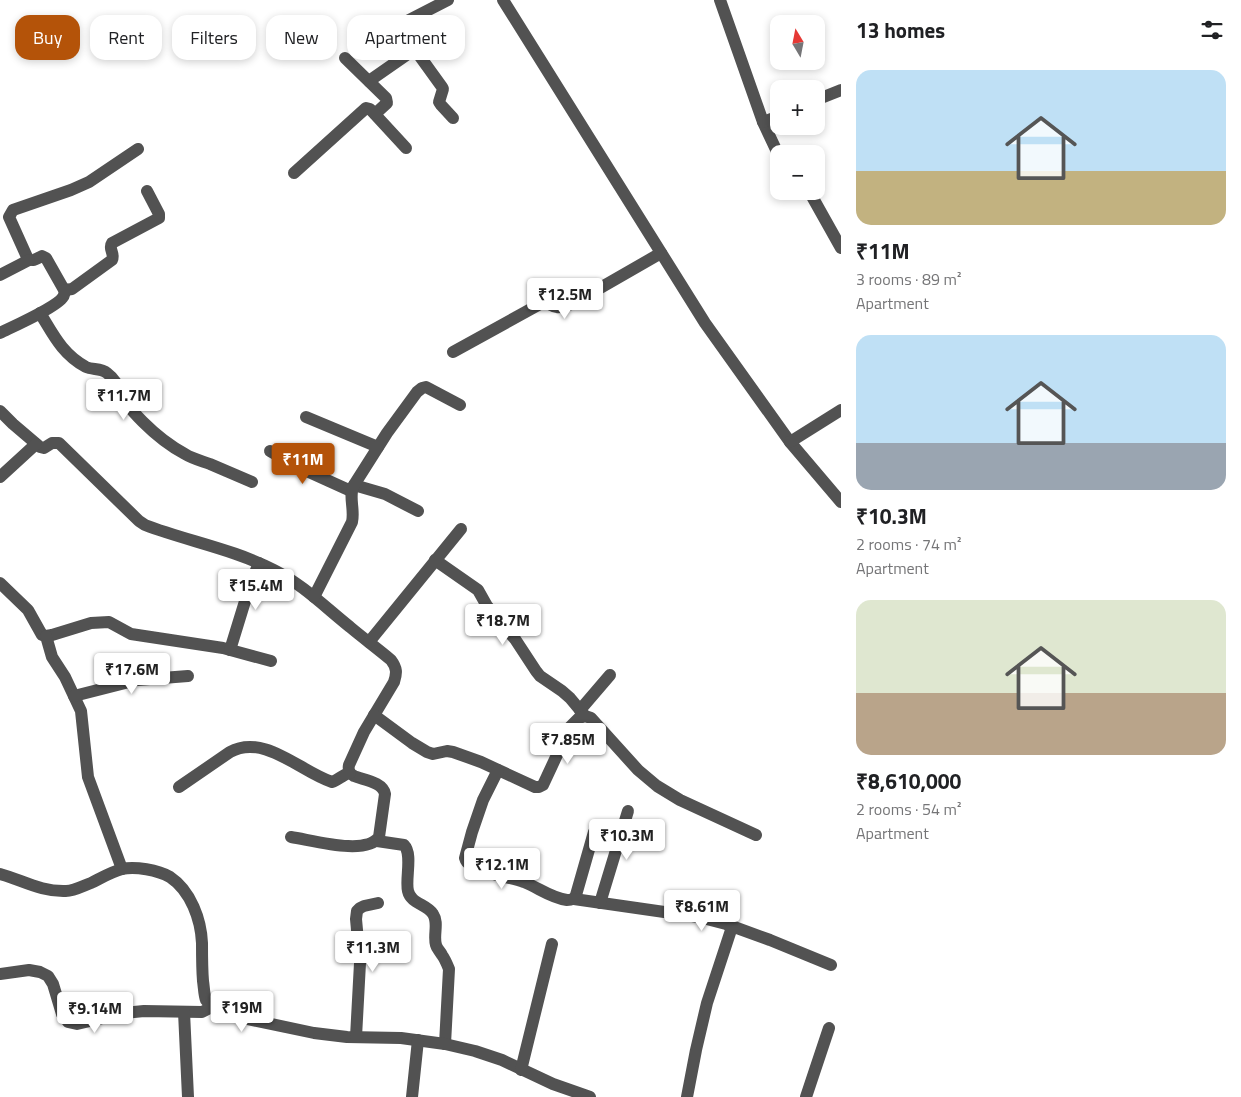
<!DOCTYPE html>
<html lang="en">
<head>
<meta charset="utf-8">
<style>
	body { margin:0; font-family:"Titillium Web",sans-serif; background:#f2f2f2; color:#202124; height:100vh; display:flex; flex-direction:column; font-size:19px; white-space:nowrap }
	* { box-sizing:border-box; margin:0 }
	p { font-size:16px; color:#757577 }
	.icon { flex:none; width:28px; height:28px; fill:none; stroke:currentColor; stroke-width:2; stroke-linecap:round; stroke-linejoin:round }
	.map { position:relative; flex:1; overflow:hidden }
	.drawer { display:flex; flex-direction:column; background:#fff; width:400px }
	.drawer>* { flex:none }
	.guide { position:absolute; left:15px; top:15px; width:475px; height:45px; display:flex; gap:10px }
	.needle { width:32px; rotate:350deg }
	.tools { position:absolute; left:770px; top:15px; display:grid; gap:10px }
	.tools a { display:grid; place-items:center; width:55px; height:55px; border-radius:10px; background:#fff; box-shadow:0 2px 8px #0003; font-size:25px }
	.price { position:absolute; translate:-50% -42px; padding:0 11px; border-radius:5px; background:#fff; color:#222; font-size:16px; line-height:32px; filter:drop-shadow(0 1px 2px #0008) }
	.price::after { content:''; position:absolute; left:50%; top:30px; width:15px; height:11px; margin-left:-8px; background:inherit; clip-path:polygon(0 0,100% 0,50% 100%) }
	.price.on { background:#b45309; color:#fff }
	ul { padding:0; list-style:none }
	li { display:grid; align-content:center; gap:10px; height:265px; padding:0 15px }
	li span { display:grid; place-items:center; height:155px; border-radius:15px; color:#555 }
	li>.icon { margin-inline-start:auto }
	span .icon { width:90px; height:90px; fill:#fffc; stroke-width:1 }
	li b { font-size:21px }
	h2 { display:flex; justify-content:space-between; align-items:center; height:60px; padding:0 15px; font-size:21px }
	.pill { padding:0 18px; border-radius:15px; background:#fff; box-shadow:0 2px 8px #0003; font-size:18px; line-height:45px }
	.pill.on { background:#b45309; color:#fff }
	main { display:flex; flex:1; min-height:0 }
	.map>svg:first-child { display:block }
</style>
</head>
<body>
<main>
<div class="map">
<svg width="841" height="1097" viewBox="0 0 841 1097">
	<rect width="100%" height="100%" fill="#fff"/>
	<g fill="none" stroke-linecap="round" stroke-linejoin="round">
		<g stroke="#525252" stroke-width="12">
			<path d="M503,0l202,323 85,119 51,60"/>
			<path d="M720,0l43,122 16,34"/>
			<path d="M398,26l44,61 1,2 -4,13 2,3 12,13"/>
			<path d="M376,37l72,-37"/>
			<path d="M345,58l41,40 1,5 -12,11"/>
			<path d="M369,81l46,-32"/>
			<path d="M816,100l25,-10"/>
			<path d="M763,122l16,-6"/>
			<path d="M138,149l-49,33 -18,8 -58,20 -4,7 18,40c5,6 9,2 15,-1l4,2 17,30 2,2 7,-1 40,-29c3,-7 -4,-11 0,-17l47,-25v-4l-12,-23"/>
			<path d="M294,173l72,-65 4,1 36,39"/>
			<path d="M809,191l32,57"/>
			<path d="M0,275l29,-15"/>
			<path d="M40,313c13,21 22,41 46,54 6,3 15,1 21,6 11,8 14,21 21,32 4,6 10,12 15,17 12,12 27,24 42,32 8,5 17,7 25,10 14,6 28,12 42,18"/>
			<path d="M0,333c12,-6 57,-26 63,-36 1,-1 2,-6 2,-7"/>
			<path d="M453,352l87,-48c10,-3 9,2 17,3 5,1 11,-2 17,-4l87,-50"/>
			<path d="M0,411l13,13 27,23 4,1 8,-5h7l80,78 6,4c42,16 88,24 129,45 28,14 51,37 76,57 13,11 28,22 41,33 6,8 6,13 3,22l-30,50 -15,33c-1,5 0,8 5,11 10,4 29,6 31,18l-6,43c-13,19 -67,3 -88,0"/>
			<path d="M306,417l72,30"/>
			<path d="M790,442l51,-32"/>
			<path d="M270,451l28,16 53,24"/>
			<path d="M0,477l36,-33"/>
			<path d="M354,485l31,9 33,17"/>
			<path d="M435,560l43,30 9,16 28,33 21,32 4,5 22,15 8,7 15,18"/>
			<path d="M0,583l28,27 14,25 4,1 6,-1 39,-12 18,-1 22,12 92,14 48,13"/>
			<path d="M314,597l38,-75c3,-13 -4,-26 2,-37l33,-52 30,-41 5,-4 4,-1 34,18"/>
			<path d="M46,636l6,21 13,20 16,34 7,66 34,92"/>
			<path d="M369,642l92,-113"/>
			<path d="M230,650l20,-65 9,-22"/>
			<path d="M74,696l63,-16 51,-4"/>
			<path d="M580,710l30,-35"/>
			<path d="M374,715l38,28 15,9 6,2 14,-3 6,1 28,10 54,25h4l4,-2 27,-58 9,-9 6,-2 6,2 47,52 19,16 23,14 76,35"/>
			<path d="M498,770l-15,30 -11,32 -7,26c1,4 3,6 7,8 16,9 35,10 52,16 15,6 27,16 43,18 5,0 7,-1 9,-5l18,-63"/>
			<path d="M179,787l51,-35c34,-19 71,20 102,30 7,-2 11,-8 18,-9"/>
			<path d="M377,841l27,4c9,9 1,34 4,46 3,13 19,13 25,23 6,9 0,21 3,31 1,4 4,6 6,10 3,4 5,9 7,14l-4,75"/>
			<path d="M0,874c22,6 41,18 66,17 8,0 17,-5 25,-8 10,-5 20,-11 31,-14 13,-3 36,1 48,8 21,14 31,43 32,66 0,13 0,26 1,38 1,6 1,14 3,19 5,7 11,10 18,14l90,19 33,4 54,1 44,6 30,7 27,9 51,24 37,13"/>
			<path d="M574,899l125,18 27,7 44,16 61,25"/>
			<path d="M600,903l28,-92"/>
			<path d="M0,974l29,-4 11,2 8,4 5,8 9,30 6,8 9,2 47,-11 20,-2 58,1 10,-5"/>
			<path d="M184,1012l4,85"/>
			<path d="M356,1037l4,-74 -4,-44 1,-8 3,-3 4,-2 14,-3"/>
			<path d="M521,1070l31,-126"/>
			<path d="M412,1097l6,-57"/>
			<path d="M687,1097l9,-47 11,-47 25,-76"/>
			<path d="M806,1097l23,-69"/>
		</g>
	</g>
</svg>
<div class="tools">
<a><svg class="needle" viewBox="-14 -14 28 28"><path d="M0-13l5 13h-10z" fill="#e53935"/><path d="M0 13l5-13h-10z" fill="#757577"/></svg></a>
<a>+</a>
<a>−</a>
</div>
<b class="price" style="left:565px;top:320px">₹12.5M</b>
<b class="price" style="left:124px;top:421px">₹11.7M</b>
<b class="price on" style="left:303px;top:485px">₹11M</b>
<b class="price" style="left:256px;top:611px">₹15.4M</b>
<b class="price" style="left:503px;top:646px">₹18.7M</b>
<b class="price" style="left:132px;top:695px">₹17.6M</b>
<b class="price" style="left:568px;top:765px">₹7.85M</b>
<b class="price" style="left:627px;top:861px">₹10.3M</b>
<b class="price" style="left:502px;top:890px">₹12.1M</b>
<b class="price" style="left:702px;top:932px">₹8.61M</b>
<b class="price" style="left:373px;top:973px">₹11.3M</b>
<b class="price" style="left:242px;top:1033px">₹19M</b>
<b class="price" style="left:95px;top:1034px">₹9.14M</b>
<div class="guide">
<a class="pill on">Buy</a>
<a class="pill">Rent</a>
<a class="pill">Filters</a>
<a class="pill">New</a>
<a class="pill">Apartment</a>
</div>
</div>
<section class="drawer">
<h2>13 homes<svg class="icon" aria-label="filters" viewBox="0 0 24 24"><path d="M4 7h16M4 17h16"/><circle cx="9" cy="7" r="2"/><circle cx="15" cy="17" r="2"/></svg></h2>
<ul>
<li><span style="background:linear-gradient(#bfe0f5 65%,#c2b280 0)"><svg class="icon" aria-label="home" viewBox="0 0 24 24"><path d="M3 11l9-7 9 7M6 9v11h12V9"/></svg></span><div><b>₹11M</b><p>3 rooms · 89 m²</p><p>Apartment</p></div></li>
<li><span style="background:linear-gradient(#bfe0f5 70%,#9aa5b1 0)"><svg class="icon" aria-label="home" viewBox="0 0 24 24"><path d="M3 11l9-7 9 7M6 9v11h12V9"/></svg></span><div><b>₹10.3M</b><p>2 rooms · 74 m²</p><p>Apartment</p></div></li>
<li><span style="background:linear-gradient(#dfe7d0 60%,#b9a48a 0)"><svg class="icon" aria-label="home" viewBox="0 0 24 24"><path d="M3 11l9-7 9 7M6 9v11h12V9"/></svg></span><div><b>₹8,610,000</b><p>2 rooms · 54 m²</p><p>Apartment</p></div></li>
</ul>
</section>
</main>
</body>
</html>
